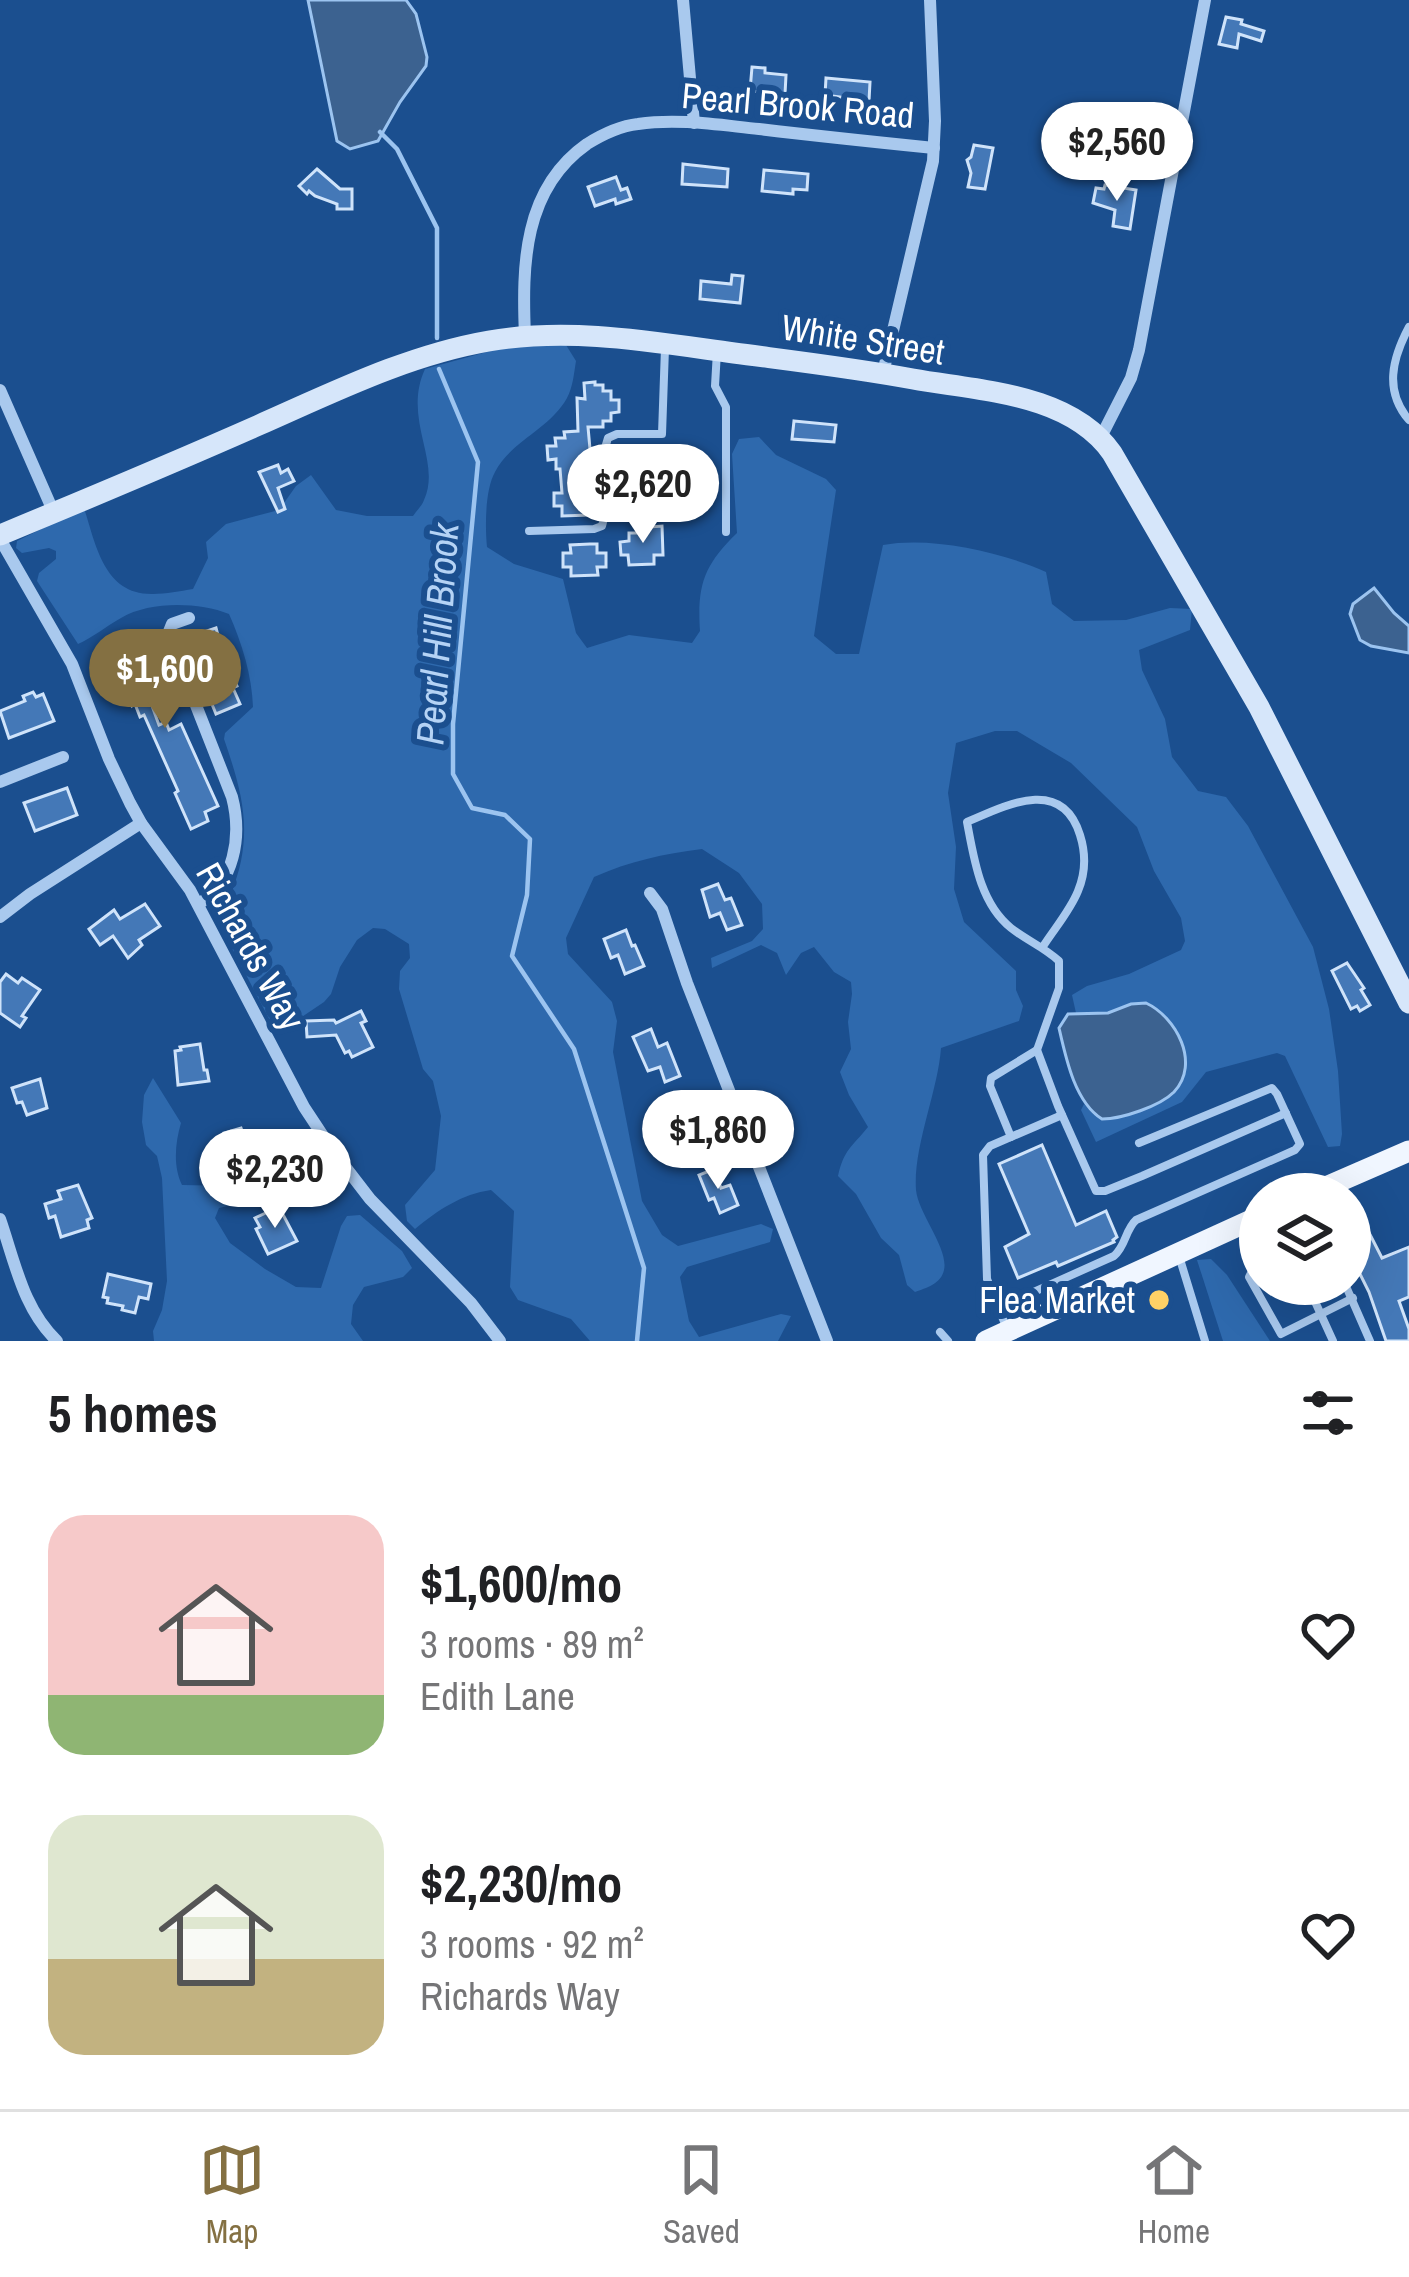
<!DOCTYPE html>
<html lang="en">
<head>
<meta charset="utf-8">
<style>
	body { margin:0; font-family:"Archivo Narrow",sans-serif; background:#f2f2f2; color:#202124; height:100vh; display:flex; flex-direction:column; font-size:45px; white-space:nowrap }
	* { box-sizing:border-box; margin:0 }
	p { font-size:39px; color:#757577 }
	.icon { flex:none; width:66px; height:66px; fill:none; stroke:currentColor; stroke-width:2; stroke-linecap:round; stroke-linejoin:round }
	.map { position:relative; height:1341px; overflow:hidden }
	.side { display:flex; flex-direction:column; background:#fff; flex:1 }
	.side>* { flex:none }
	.tools { position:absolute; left:1239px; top:1173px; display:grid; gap:24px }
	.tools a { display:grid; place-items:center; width:132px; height:132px; border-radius:50%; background:#fff; box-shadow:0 12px 48px #0002; font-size:60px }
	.price { position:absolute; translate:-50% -102px; padding:0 27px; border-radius:42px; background:#fff; color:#222; font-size:39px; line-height:78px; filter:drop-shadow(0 3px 6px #0008) }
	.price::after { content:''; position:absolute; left:50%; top:72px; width:36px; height:27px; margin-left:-18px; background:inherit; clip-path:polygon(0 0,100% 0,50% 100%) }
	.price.active { background:#847042; color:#fff }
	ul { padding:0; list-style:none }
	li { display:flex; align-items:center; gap:36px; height:300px; padding:0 48px }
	li span { display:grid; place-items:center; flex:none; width:336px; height:240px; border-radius:36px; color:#555 }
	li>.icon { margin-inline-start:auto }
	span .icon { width:144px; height:144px; fill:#fffc; stroke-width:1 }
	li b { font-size:51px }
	h2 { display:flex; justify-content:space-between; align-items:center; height:144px; padding:0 48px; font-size:51px }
	.dock { display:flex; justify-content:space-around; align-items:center; height:168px; border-top:3px solid #e0e0e0; background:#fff; font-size:33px; color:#757577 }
	.dock a { display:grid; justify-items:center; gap:6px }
	.dock .active { color:#847042 }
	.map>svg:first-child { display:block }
</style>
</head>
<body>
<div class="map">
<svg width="1409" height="1341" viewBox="0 0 1409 1341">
	<rect width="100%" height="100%" fill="#1b4f8f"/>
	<g fill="#2e69ad">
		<path d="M512,345h54l10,16c-2,12 -3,26 -9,37 -17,31 -56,43 -72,74 -10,18 -10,54 -8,75l27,17 49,15 13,54 11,15 42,-13 63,8 8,-12c-3,-46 4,-66 37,-98l-5,-79 7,-15 20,-2 17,18 50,24 10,11 -22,146 22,18h23l24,-109c48,-9 119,7 163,27l6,32 22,17 52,-1 44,-12 22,1 -2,21 -51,20 3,20 23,49 7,38 26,34 28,6 22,29 65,121 16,62 9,62 4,63 -2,12 -12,1 -43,-91 -8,-3 -71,19 -24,30 -86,40 -15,-32 3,-6 10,11 84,-84 -15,-18 -17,-10 -15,1 -23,9h-32l-4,-18 15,-9 42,-12 52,-24 4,-9 -4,-23 -27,-47 -17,-44 -66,-64 -54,-32h-22l-39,12 -8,50 8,54 -2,42 10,33 52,49v19l7,16 -4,15 -78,27c-3,43 -28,99 -25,142 2,23 33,59 28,80 -3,14 -18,18 -29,22l-8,-7 -8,-30 -18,-17 -25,-44 -18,-18c6,-27 14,-29 30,-49l-19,-32 -9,-23 11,-23 -3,-27 4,-28 -1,-12 -17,-10 -20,-25 -13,6 -15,22 -9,-22 -16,-8 -49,23 -1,-10 41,-17 11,-12 -1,-25 -23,-31 -37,-24c-39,5 -72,12 -108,28l-28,61 2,16 44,48 5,19 -4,31 29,149 20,34 16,11 83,-22 12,5 -3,13 -83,25 -7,10 9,44 10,16 82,-23 10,2 -13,25h-188l-19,-22 -53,-19 -8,-13 4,-76 -23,-21c-29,4 -53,20 -76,39l-8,-8 -2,-16 30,-35 6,-54 -8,-35 -10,-12 -24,-80 1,-18 10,-13 -1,-14 -24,-15 -12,-1 -16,12 -17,27 -9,27 -7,8 -43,29 -7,-3 -49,-93c-3,-26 11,-49 16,-74 9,-44 -3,-81 -17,-122l1,-6 28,-26c-1,-31 -11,-64 -24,-93 -31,-12 -79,-13 -108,4 -15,8 -27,19 -43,26l-41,-63 2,-8 17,-14v-8l-7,-3 -27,5 -6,-5 1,-7 67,-33c12,37 20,87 69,86 13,0 27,-3 40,-5l15,-31 -2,-16 20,-18 53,-14 17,-24 15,-11 25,35 31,6h46c4,-6 9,-10 11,-16 18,-39 -22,-81 1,-131z"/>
		<path d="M153,1078l28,45c-6,20 -8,44 1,62l51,1 34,-4 12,4 2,8 -62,14 -4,10 15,25 35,26 31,18 25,1 20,-62 6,-10 13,-1 42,36 10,17 -9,9 -39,10 -11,18 -2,19 12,17h-209l-1,-10 9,-21 5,-29 -5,-103 -5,-22 -11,-11 -4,-23 2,-27z"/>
		<path d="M1211,1259l16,16 43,66h-47l-26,-81z"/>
	</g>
	<g fill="#3c6290" stroke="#9cc4f0" stroke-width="3">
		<path d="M308,0h98l10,14 11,43 -1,9 -26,36 -22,39 -28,8 -13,-8z"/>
		<path d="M1374,588l20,25 15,13v27l-38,-7 -11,-6 -10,-26 3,-10z"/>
		<path d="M1146,1003c30,14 55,60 28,89 -14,14 -52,27 -72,27 -27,-17 -36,-60 -43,-91l9,-14 40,-1 23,-9z"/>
	</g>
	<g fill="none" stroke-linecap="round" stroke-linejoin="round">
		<g stroke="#9cc4f0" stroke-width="4.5">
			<path d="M380,132l17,17 40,79v110"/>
			<path d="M439,369l39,93 -25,262v50l19,34 33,7 25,24 -3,56 -15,61 62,93 70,219 -7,73"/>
		</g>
	</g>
	<g fill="#4478b7" stroke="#cfe3fa" stroke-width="3">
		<path d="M1226,17l16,3 -1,4 23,7 -3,10 -22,-7 -2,14 -18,-4z"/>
		<path d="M752,67l13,1v5l21,2 -1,19 -35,-3z"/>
		<path d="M826,78l44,4 -1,19 -44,-6z"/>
		<path d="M1131,113l19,6 -8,26 -9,-3 -5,16 -11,-4z"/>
		<path d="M974,145l19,3 -8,41 -17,-2 3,-14 -4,-13 4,-3z"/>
		<path d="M683,164l45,5 -1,18 -45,-3z"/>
		<path d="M317,169l23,20h12v20h-15v-5l-22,-8 -6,-5 -2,3 -8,-8z"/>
		<path d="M764,170l44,4 -1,16 -14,-1v5l-31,-3z"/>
		<path d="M616,177l5,13 6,-2 4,11 -15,5 -1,-5 -20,7 -7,-19z"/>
		<path d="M1105,185l31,5 -6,39 -17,-3 2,-16 -22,-7 3,-15 8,1z"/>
		<path d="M732,275l11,1 -3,27 -40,-4 1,-18 30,3z"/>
		<path d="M595,382v3h8v6h8v9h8v12l-8,1v8h-8v6h-15l3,33h-9l1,24h6v10l7,-1v14h-8l1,8 -27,1v-10h-8v-13h8l-2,-24h-4v-10l-8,1 -1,-14h9l-1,-8h10l-1,-6 14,-1 -1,-33 8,1 -1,-16z"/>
		<path d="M794,421l42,4 -2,17 -42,-3z"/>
		<path d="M278,465l3,8 7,-4 6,12 -16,7 7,21 -7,3 -19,-40z"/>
		<path d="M655,480h17v15h9v13h-43v-21l17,-1z"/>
		<path d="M662,526l1,29h-9v9l-25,1 -1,-10h-7l-1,-13 9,-1v-8h8v-5z"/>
		<path d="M590,544h7v9h9v14h-9l1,8 -27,1v-9h-8v-14h8l-1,-8z"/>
		<path d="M216,628l7,26 14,32 -4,2 7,16 -24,10 -20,-49 3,-1 -8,-18 13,-5 -3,-8z"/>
		<path d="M137,632l27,66 -13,5 8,22 7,-3 3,8 12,-6 37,82 -13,6 3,9 -17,8 -16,-36 3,-2 -34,-76 -4,2 -5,-13 -3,2 -21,-64z"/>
		<path d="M33,692l3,5 7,-3 11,27 -45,17 -9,-27 25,-10 -2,-5z"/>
		<path d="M67,788l10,27 -42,16 -11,-28z"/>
		<path d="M718,884l7,16 6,-2 11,27 -15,5 -7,-17 -10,4 -8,-27z"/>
		<path d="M145,904l15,22 -21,14 3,5 -14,13 -15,-22 -13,9 -11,-16 25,-19 6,9z"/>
		<path d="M626,930l6,16 3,-1 9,21 -19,8 -7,-19 -7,3 -7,-19z"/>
		<path d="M1347,963l17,25 -3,2 9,15 -10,6 -3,-5 -6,3 -19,-38z"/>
		<path d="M6,974l12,9 4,-5 18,12 -18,26 4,2 -6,9 -20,-14v-31z"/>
		<path d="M361,1011l5,10 -5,2 12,24 -21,10 -3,-6 -4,2 -9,-18 -29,2 -1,-16 28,-1 2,3z"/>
		<path d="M651,1029l7,18 9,-4 13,33 -15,6 -5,-15 -12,4 -15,-34z"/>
		<path d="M200,1044l4,26h3l2,11 -31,4 -3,-34 6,-1 -1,-3z"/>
		<path d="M40,1079l7,29 -20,7 -5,-13 -5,1 -5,-15z"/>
		<path d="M241,1128l14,39 -20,5 -11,-39z"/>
		<path d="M1042,1145l34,80 30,-14 11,26 -4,3 1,2 -56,24 -2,-4 -38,16 -13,-31 24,-13 -30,-70z"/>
		<path d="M714,1169l7,19 9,-3 8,20 -18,8 -6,-15 -5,2 -10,-25z"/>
		<path d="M78,1185l14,33 -5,2 2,8 -28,9 -6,-21 -6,2 -4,-14 16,-5 -3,-8z"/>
		<path d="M279,1207l18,34 -29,13 -12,-25 4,-2 -5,-9z"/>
		<path d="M1360,1215l22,43 27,-11v50l-10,4 10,28v12h-23l-17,-49 -9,-18 -3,2 -7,-14 3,-2 -3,-7v-33z"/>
		<path d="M108,1274l43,10 -3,15 -9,-2 -4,16 -13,-3 1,-4 -16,-3 1,-5 -5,-1z"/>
	</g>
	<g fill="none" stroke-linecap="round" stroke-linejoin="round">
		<g stroke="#a9c9ee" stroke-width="8">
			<path d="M1409,327c-17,32 -25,64 0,93"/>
			<path d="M717,351l-2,35 11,21v125"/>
			<path d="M529,531l65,-2 8,-3 2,-8 1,-70 3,-10 9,-4h45l3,-86"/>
			<path d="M1042,948c12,-19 28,-37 36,-57 8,-19 8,-37 2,-56 -18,-59 -74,-30 -113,-13 7,37 13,81 44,106 15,12 33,19 48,33v27l-22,62 21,56 38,85h9l37,-15 144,-63"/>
			<path d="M1011,1137l-21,-51 1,-8 46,-28"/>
			<path d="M1179,1256l26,85"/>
			<path d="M1260,1267l-8,4 -3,6 32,57 72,-36"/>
			<path d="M1307,1284l26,57"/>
			<path d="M1345,1284l25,57"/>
			<path d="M998,1308l116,-52c12,-10 11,-26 22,-36l159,-70 5,-6 -23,-50 -5,-6 -133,55"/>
			<path d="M1007,1329l-20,-50 -4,-124 7,-9 72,-31"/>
			<path d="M940,1332l8,9"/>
		</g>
		<g stroke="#a9c9ee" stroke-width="12">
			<path d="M683,0l11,123"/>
			<path d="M525,336c-3,-71 -2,-147 62,-192 16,-10 33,-18 51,-20 40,-6 81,1 121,5 58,7 116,13 175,19"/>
			<path d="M883,373l50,-212 2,-40 -5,-121"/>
			<path d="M0,390l54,123"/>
			<path d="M1101,437l30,-59 8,-28 66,-350"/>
			<path d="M0,539l72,125 37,95 21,44 11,20 49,67 114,217 29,44 37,48 101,104 29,38"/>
			<path d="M189,618l-17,6 -4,10 64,163c10,38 3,87 -34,107"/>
			<path d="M0,782l63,-25"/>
			<path d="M650,893l12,16 25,74 140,358"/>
			<path d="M0,917l30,-23 111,-71"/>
			<path d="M0,1219c15,43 23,90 57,122"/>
		</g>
		<path stroke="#d6e6fa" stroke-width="21" d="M0,535c87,-36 173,-72 259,-110 75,-33 149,-70 230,-84 82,-14 164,1 245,12 60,8 120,15 179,26 67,12 157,14 199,74l147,254 150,296"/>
		<g stroke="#f0f6ff" stroke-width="21">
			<path d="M1310,1194l99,-43"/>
			<path d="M986,1341l274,-125"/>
		</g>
	</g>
	<circle fill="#ffd166" stroke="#1b4f8f" stroke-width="4.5" cx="1159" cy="1300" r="12"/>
	<g text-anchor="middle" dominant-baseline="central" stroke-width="12" stroke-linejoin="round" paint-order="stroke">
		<g font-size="36" fill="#fff" stroke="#1b4f8f">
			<text transform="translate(798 105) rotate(5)">Pearl Brook Road</text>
			<text transform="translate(863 339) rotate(9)">White Street</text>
			<text transform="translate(251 946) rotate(61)">Richards Way</text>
		</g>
		<g font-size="36" fill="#fff" stroke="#1b4f8f" text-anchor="end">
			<text x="1135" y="1300">Flea Market</text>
		</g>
		<g font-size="39" font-style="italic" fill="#b5d3f5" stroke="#1b4f8f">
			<text transform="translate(437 634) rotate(-86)">Pearl Hill Brook</text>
		</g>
	</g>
</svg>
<div class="tools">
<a><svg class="icon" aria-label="layers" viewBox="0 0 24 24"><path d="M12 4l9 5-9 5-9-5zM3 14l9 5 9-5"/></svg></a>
</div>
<b class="price" style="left:1117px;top:204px">$2,560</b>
<b class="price" style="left:643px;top:546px">$2,620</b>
<b class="price active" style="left:165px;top:731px">$1,600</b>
<b class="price" style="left:718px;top:1192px">$1,860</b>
<b class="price" style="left:275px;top:1231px">$2,230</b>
</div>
<section class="side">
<h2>5 homes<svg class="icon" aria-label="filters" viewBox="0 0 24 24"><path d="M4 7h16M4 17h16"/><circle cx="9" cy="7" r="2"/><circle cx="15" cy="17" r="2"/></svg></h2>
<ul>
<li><span style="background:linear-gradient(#f6c9c9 75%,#8fb573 0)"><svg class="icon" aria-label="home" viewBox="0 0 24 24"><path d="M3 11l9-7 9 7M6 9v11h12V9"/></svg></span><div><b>$1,600/mo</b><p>3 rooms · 89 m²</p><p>Edith Lane</p></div><svg class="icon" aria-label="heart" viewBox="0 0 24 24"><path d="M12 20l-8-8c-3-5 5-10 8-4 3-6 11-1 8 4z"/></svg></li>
<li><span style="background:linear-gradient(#dfe7d0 60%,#c2b280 0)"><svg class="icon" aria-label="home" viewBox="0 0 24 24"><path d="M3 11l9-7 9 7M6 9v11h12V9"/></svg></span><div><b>$2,230/mo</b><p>3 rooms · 92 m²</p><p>Richards Way</p></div><svg class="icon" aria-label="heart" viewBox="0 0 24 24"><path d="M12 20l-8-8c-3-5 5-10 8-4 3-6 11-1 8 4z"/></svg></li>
</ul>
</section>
<nav class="dock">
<a class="active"><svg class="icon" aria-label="map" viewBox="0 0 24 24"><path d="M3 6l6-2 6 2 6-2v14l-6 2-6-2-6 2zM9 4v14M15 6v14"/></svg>Map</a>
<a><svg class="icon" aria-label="saved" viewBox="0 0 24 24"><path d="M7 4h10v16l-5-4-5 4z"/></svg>Saved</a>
<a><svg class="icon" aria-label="home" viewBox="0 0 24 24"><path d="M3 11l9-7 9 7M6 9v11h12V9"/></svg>Home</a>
</nav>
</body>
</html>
